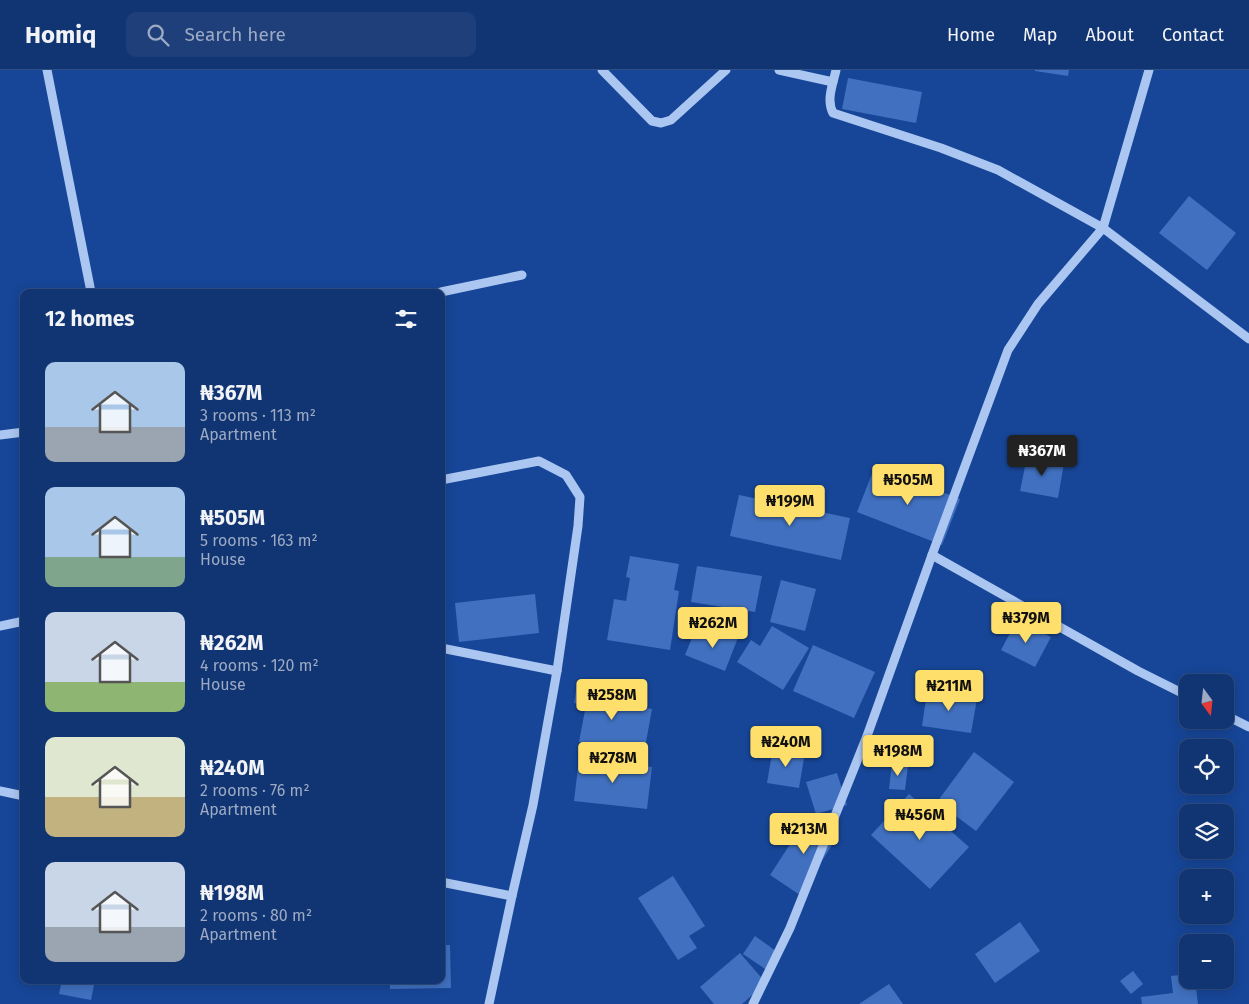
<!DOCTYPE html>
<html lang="en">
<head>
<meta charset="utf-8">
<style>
	body { margin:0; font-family:"Fira Sans",sans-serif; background:#1e3f7a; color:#f1f3f6; height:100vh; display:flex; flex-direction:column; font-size:19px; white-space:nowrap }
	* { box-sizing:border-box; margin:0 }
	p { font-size:16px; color:#9caac4 }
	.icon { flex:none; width:28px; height:28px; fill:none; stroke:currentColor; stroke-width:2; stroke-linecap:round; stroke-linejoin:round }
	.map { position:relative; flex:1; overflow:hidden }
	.side { position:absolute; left:20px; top:219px; width:425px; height:695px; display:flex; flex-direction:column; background:#113472; border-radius:10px; box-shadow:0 2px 12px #0003,0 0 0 1px #304f84 }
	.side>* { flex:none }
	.needle { width:32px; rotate:165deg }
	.tools { position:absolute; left:1179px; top:604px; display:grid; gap:10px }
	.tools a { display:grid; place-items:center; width:55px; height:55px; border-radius:10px; background:#113472; box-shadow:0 2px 12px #0003,0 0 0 1px #304f84; font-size:25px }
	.price { position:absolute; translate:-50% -42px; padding:0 11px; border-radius:5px; background:#ffdf6b; color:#111; font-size:16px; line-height:32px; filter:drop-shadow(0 1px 2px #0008) }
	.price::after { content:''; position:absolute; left:50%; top:30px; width:15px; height:11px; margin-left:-8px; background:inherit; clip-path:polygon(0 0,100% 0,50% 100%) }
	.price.current { background:#222; color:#fff }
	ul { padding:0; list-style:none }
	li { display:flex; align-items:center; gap:15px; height:125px; padding:0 25px }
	li span { display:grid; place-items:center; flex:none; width:140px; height:100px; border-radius:10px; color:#555 }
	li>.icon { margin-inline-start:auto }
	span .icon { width:60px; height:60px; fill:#fffc; stroke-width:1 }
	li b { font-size:21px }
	h2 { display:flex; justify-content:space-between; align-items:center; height:60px; padding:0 25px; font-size:21px }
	header { display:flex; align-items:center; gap:30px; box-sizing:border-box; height:70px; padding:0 25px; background:#113472; border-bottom:1px solid #304f84 }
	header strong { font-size:24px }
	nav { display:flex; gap:28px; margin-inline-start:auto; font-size:18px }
	.search { width:350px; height:45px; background:#1e3f7a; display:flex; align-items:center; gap:12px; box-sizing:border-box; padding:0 18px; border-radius:10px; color:#9caac4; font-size:19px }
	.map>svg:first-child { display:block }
</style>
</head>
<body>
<header>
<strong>Homiq</strong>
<div class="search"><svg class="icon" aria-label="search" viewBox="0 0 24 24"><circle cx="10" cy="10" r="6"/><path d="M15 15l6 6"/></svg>Search here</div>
<nav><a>Home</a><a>Map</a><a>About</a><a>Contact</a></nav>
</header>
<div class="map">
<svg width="1249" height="934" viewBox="0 0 1249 934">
	<rect width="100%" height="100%" fill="#174698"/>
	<g fill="#4070bf">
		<path d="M1035,0h34l-1,6 -33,-5z"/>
		<path d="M848,8l74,14 -6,31 -74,-14z"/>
		<path d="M1189,126l47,37 -29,37 -48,-37z"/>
		<path d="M1027,387l37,6 -6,35 -38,-7z"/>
		<path d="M875,396l85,33 -18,46 -85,-33z"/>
		<path d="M739,425l111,23 -9,42 -111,-24z"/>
		<path d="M630,486l49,8 -5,26 5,1 -9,59 -63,-10 7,-41 12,2 4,-23 -4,-1z"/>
		<path d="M697,496l65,10 -7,36 -64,-10z"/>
		<path d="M781,510l35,9 -11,42 -35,-9z"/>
		<path d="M535,524l4,39 -80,9 -4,-39z"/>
		<path d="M1017,550l34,17 -16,30 -34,-17z"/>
		<path d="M772,556l37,22 -26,42 -46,-28 14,-22 9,6z"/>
		<path d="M719,557l20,8 -14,36 -40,-16 9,-22 19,8z"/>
		<path d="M813,575l62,27 -21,46 -61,-27z"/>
		<path d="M577,614l27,4 -2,12 50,9 -8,44 -65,-11 7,-37 -12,-2z"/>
		<path d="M927,622l50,7 -6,34 -49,-7z"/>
		<path d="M773,677l32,5 -6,36 -32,-5z"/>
		<path d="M974,682l40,30 -38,49 -39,-29z"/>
		<path d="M579,689l73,8 -5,42 -73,-8z"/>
		<path d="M892,693l16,2 -3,25 -16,-1z"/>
		<path d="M837,703l10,32 -31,9 -10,-32z"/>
		<path d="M909,724l60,53 -39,42 -59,-54z"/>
		<path d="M809,745l30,19 -39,61 -30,-20z"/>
		<path d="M673,806l32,50 -16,10 8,12 -19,12 -40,-62z"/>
		<path d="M1020,852l20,29 -45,32 -20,-29z"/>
		<path d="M755,866l25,18 -12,17 -25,-17z"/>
		<path d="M441,875h9l1,43 -61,1v-9h51z"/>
		<path d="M740,883l26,30 -24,21h-28l-14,-17z"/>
		<path d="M1133,901l10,13 -12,10 -11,-13z"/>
		<path d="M1188,904v6h7l3,24h-56l-1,-7 32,-4 -2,-17z"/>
		<path d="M62,910h33l-4,20 -32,-6z"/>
		<path d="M889,914l14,20h-44z"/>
	</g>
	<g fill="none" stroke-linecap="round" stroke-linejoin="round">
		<g stroke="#abc6f1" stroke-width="9">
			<path d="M47,0l44,222"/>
			<path d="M602,0l50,51 9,2 10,-3 55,-50"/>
			<path d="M779,0l54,12"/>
			<path d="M836,0c-3,14 -10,30 -3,43l108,35 57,22 105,58 146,111"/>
			<path d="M441,222l81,-17"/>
			<path d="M0,365l24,-3"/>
			<path d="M441,410l98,-19 27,14 14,22 -2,29 -21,145 -24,134 -21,91 -23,108"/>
			<path d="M932,485l206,116 50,25"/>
			<path d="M0,556l24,-5"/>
			<path d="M441,578l116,23"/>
			<path d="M1225,645l24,12"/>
			<path d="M0,721l24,5"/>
			<path d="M441,812l71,14"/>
			<path d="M753,934l37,-76 77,-192 65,-181 76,-205 30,-46 65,-76 46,-158"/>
		</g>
	</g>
</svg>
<div class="tools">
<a><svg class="needle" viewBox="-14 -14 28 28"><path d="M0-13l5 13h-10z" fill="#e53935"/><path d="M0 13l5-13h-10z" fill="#9caac4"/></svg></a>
<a><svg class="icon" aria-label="locate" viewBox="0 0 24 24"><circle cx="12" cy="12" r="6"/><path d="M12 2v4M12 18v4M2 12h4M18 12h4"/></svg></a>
<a><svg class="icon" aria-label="layers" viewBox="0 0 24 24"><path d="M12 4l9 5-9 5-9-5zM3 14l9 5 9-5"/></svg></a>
<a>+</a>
<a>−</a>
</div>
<b class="price current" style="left:1042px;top:407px">₦367M</b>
<b class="price" style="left:908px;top:436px">₦505M</b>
<b class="price" style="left:790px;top:457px">₦199M</b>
<b class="price" style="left:1026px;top:574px">₦379M</b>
<b class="price" style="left:713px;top:579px">₦262M</b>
<b class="price" style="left:949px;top:642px">₦211M</b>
<b class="price" style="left:612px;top:651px">₦258M</b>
<b class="price" style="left:786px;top:698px">₦240M</b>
<b class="price" style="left:898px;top:707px">₦198M</b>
<b class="price" style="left:613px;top:714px">₦278M</b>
<b class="price" style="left:920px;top:771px">₦456M</b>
<b class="price" style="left:804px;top:785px">₦213M</b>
<section class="side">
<h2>12 homes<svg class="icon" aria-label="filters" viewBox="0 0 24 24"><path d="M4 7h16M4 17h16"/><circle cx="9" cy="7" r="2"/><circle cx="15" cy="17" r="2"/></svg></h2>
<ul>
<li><span style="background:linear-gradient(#a9c7e8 65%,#9aa5b1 0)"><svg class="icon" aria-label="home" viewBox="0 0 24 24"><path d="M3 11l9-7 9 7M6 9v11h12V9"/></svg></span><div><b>₦367M</b><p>3 rooms · 113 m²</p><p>Apartment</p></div></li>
<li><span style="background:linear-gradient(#a9c7e8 70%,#7fa58c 0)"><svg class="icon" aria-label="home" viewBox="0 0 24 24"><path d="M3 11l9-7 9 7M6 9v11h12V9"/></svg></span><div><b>₦505M</b><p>5 rooms · 163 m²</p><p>House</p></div></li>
<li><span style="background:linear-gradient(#c9d6e8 70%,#8fb573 0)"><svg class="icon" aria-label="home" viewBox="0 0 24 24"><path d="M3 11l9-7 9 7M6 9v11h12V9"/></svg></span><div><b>₦262M</b><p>4 rooms · 120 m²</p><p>House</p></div></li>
<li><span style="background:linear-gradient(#dfe7d0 60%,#c2b280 0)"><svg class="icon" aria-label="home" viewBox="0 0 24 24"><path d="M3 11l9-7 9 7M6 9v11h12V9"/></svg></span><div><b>₦240M</b><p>2 rooms · 76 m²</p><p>Apartment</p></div></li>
<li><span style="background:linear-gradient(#c9d6e8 65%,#9aa5b1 0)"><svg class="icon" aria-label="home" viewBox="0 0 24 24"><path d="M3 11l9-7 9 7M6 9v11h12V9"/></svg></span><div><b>₦198M</b><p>2 rooms · 80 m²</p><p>Apartment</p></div></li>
</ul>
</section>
</div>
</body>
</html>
